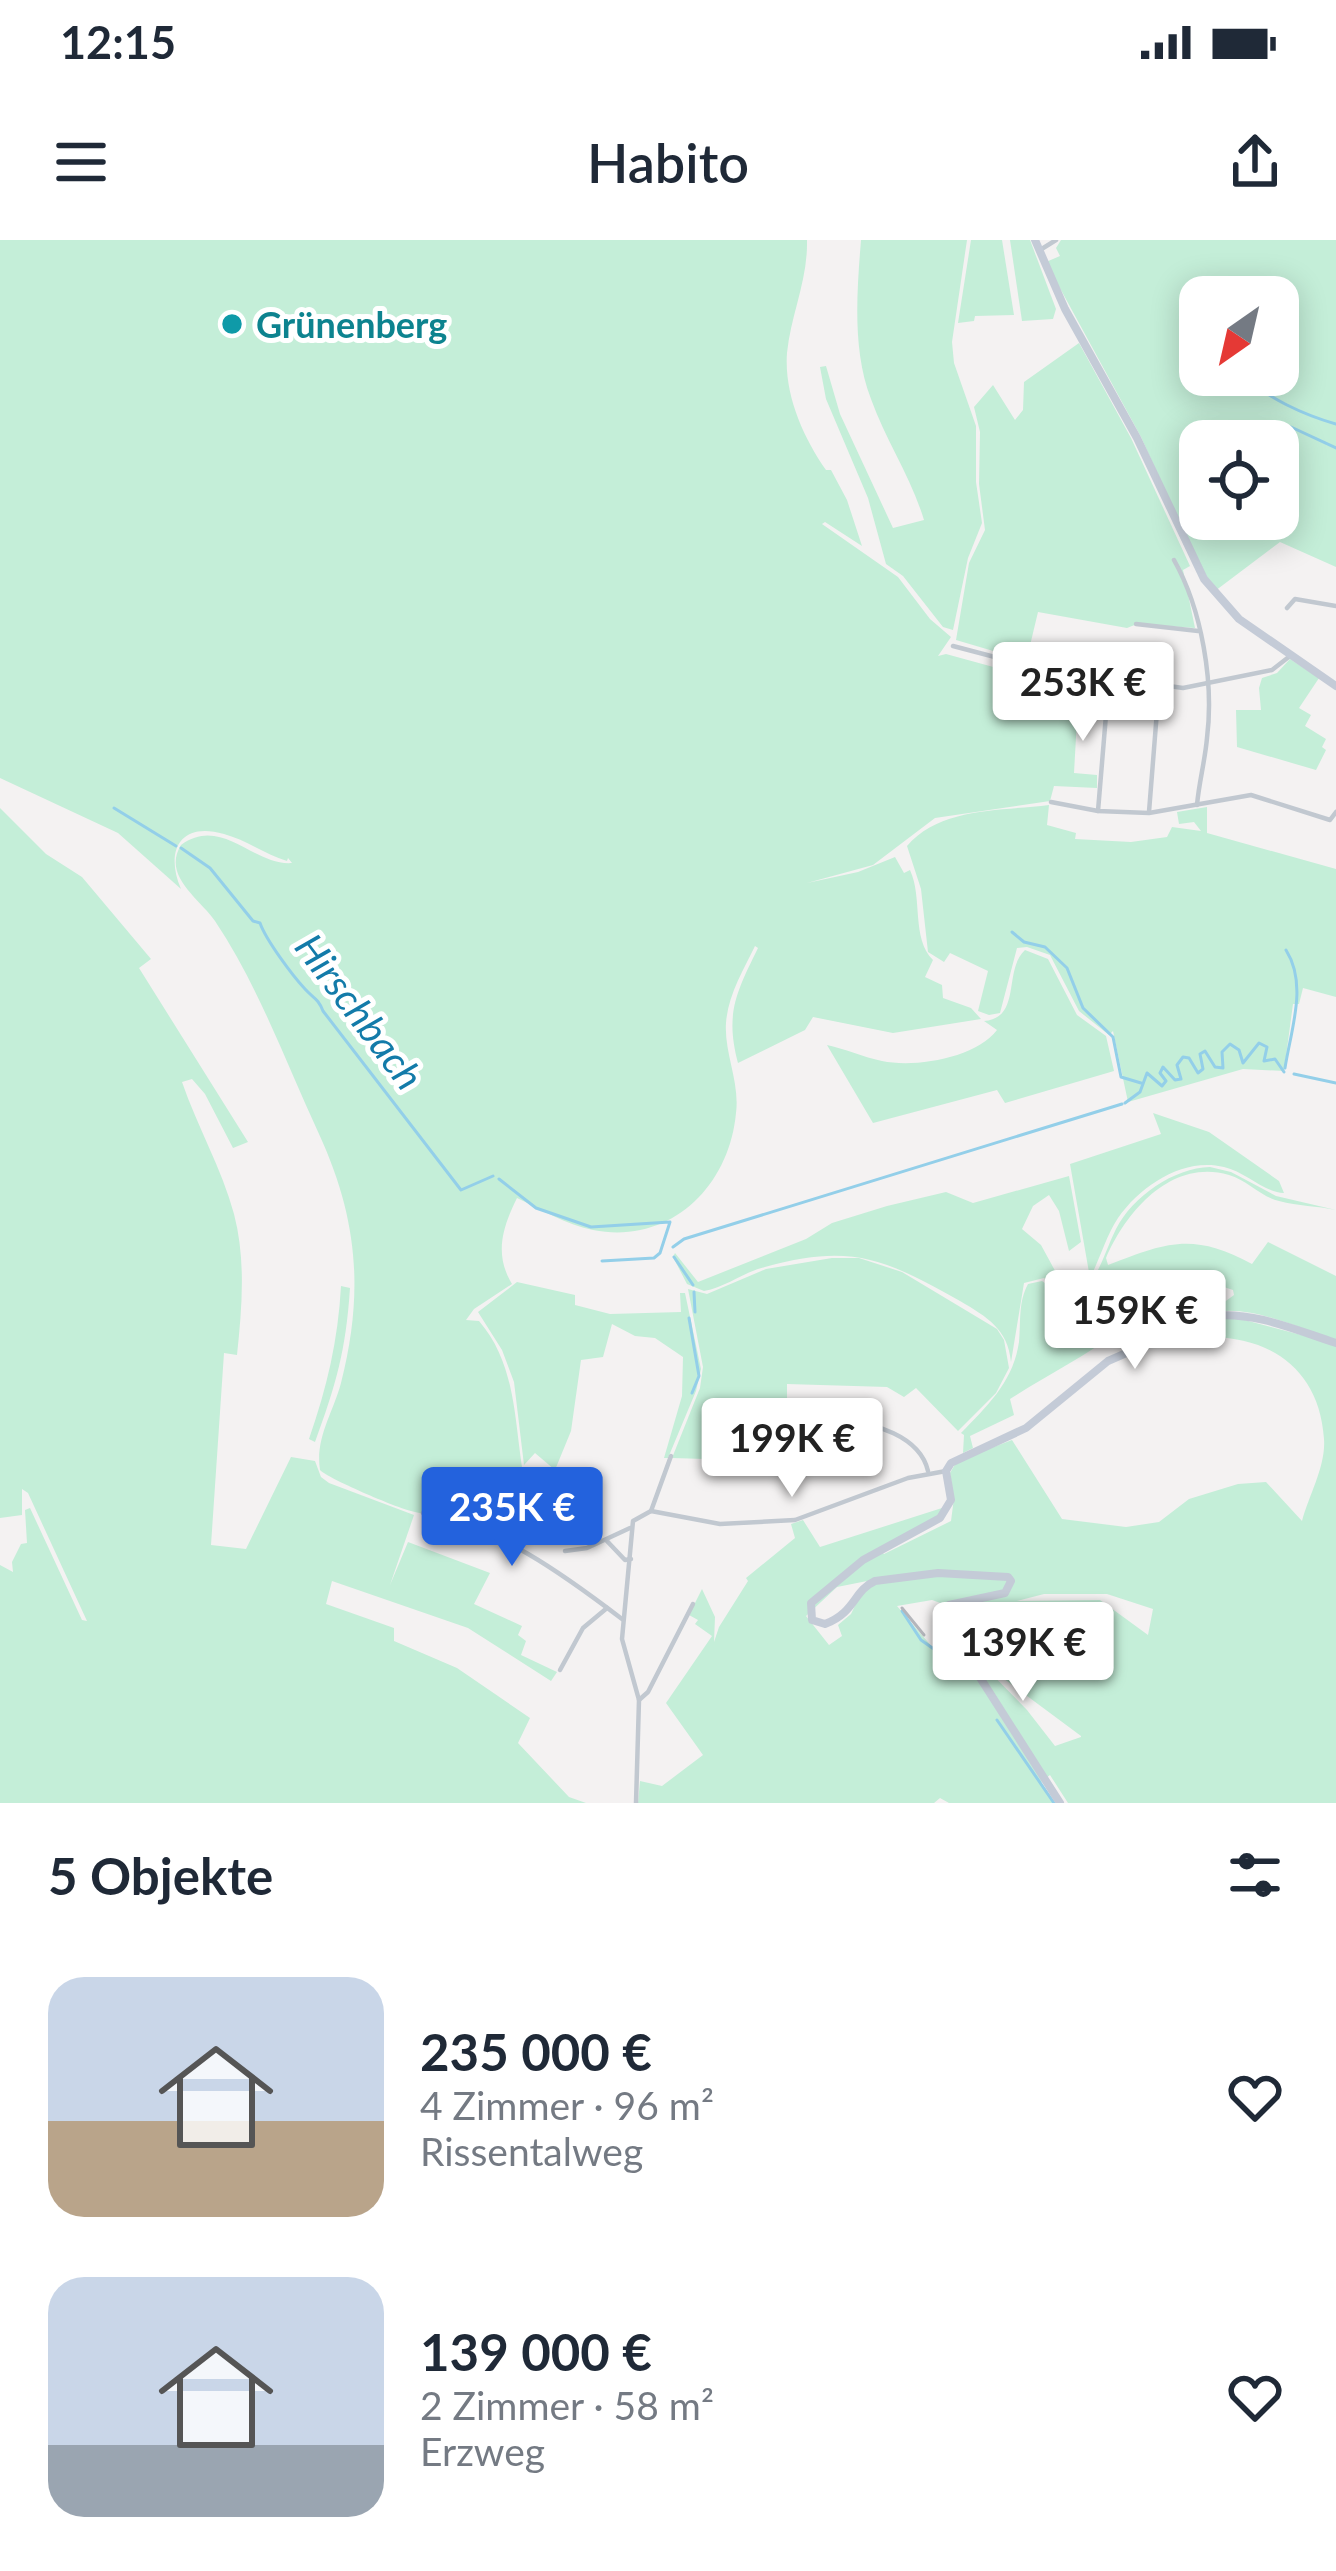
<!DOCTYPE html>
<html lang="de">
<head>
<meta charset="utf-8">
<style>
	body { margin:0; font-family:Lato,sans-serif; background:#f2f2f3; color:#1f2937; height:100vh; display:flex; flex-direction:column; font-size:45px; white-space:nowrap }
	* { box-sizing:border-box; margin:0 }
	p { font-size:39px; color:#747a83 }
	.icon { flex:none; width:66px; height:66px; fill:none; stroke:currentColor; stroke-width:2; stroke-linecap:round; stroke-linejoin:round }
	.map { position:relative; height:1563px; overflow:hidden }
	.side { display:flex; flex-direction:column; background:#fff; flex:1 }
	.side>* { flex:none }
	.needle { width:78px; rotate:214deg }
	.fabs { position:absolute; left:1179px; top:36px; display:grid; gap:24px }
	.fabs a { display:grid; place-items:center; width:120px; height:120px; border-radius:24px; background:#fff; box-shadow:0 6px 30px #0003; font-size:60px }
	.price { position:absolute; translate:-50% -102px; padding:0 27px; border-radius:12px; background:#fff; color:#222; font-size:39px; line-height:78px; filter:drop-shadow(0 3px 6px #0008) }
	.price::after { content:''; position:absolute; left:50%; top:72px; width:36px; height:27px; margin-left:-18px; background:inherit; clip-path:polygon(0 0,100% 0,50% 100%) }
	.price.on { background:#2362dd; color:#fff }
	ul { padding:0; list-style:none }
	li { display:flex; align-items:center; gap:36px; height:300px; padding:0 48px }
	li span { display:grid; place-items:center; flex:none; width:336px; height:240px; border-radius:36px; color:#555 }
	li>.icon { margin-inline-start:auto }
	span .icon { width:144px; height:144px; fill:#fffc; stroke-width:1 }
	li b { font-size:51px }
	h2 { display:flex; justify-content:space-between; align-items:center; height:144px; padding:0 48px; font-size:51px }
	.status { display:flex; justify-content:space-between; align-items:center; height:84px; padding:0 60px; background:#fff; direction:ltr }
	.status svg { height:33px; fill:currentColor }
	header { display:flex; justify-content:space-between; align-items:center; height:156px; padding:0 48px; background:#fff; font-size:54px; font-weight:600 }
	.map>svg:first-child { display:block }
</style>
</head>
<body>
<div class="status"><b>12:15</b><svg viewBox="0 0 49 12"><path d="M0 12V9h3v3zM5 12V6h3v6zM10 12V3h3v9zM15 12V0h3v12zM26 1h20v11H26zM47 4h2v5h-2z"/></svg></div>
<header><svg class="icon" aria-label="menu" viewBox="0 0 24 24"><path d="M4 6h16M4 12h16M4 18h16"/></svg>Habito<svg class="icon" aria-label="share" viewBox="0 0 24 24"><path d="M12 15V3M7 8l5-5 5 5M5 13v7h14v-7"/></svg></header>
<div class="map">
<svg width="1336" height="1563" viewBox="0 0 1336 1563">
	<rect width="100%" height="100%" fill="#f4f2f2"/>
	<g fill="#c4eed8" fill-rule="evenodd">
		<path d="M0,0h807c1,40 -16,74 -20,113 -3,41 16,84 39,117h5l16,30 15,46 -37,-24 -3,2 76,53 32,42 21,18 -13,19 8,-2 51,14 2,-6 61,11v26l18,2 -4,72 23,2v13l-43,-2 -4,15 -115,17 -62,47 -66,18 51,-11 37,-15 9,16 6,-3c13,28 1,68 23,90l-8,17 17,8 1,13 28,10 10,11 -88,14 -80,-16 -8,13 -67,33c-13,-49 -2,-70 20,-115l-3,-2c-12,25 -27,49 -29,77 -2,30 14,59 10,90 -7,75 -67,132 -143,117 -28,-6 -51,-20 -76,-32 -16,32 -22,58 -5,86l-38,25 -8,11 13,1c46,53 32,127 53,190l-4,5 -50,-35 -13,11 -14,24c-13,-1 -27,-1 -40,-5 -16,-4 -82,-32 -91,-41 -5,-32 13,-57 21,-87 23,-91 17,-164 -22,-249 -33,-71 -60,-147 -104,-213 -16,-23 -53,-45 -34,-76 41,-30 72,21 111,18l-4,-5 -1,3c-22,-7 -41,-21 -63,-27 -45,-13 -59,18 -43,55l-63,-56 -118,-55z"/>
		<path d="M861,0h106l-15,102 2,21 22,63v56l6,41 -14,35 -15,72 -10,-3 -40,-51 -17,-12 -18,-66 -42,-99 -6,-32 6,-1 14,48 53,114 31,-8c-13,-43 -38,-79 -53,-121 -19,-49 -14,-108 -10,-159z"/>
		<path d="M971,0h31l12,75 -39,1 -1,5 -16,2z"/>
		<path d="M1010,0h20l26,69 -3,10 -31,2z"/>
		<path d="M1061,0h275v327l-56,-25 -65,49 -20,-35 -54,-119 -92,-169 -3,-6 14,-6 -4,-8zM1200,57h78v78h-78zM1200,201h78v78h-78z"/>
		<path d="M1079,103l52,95 59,128 -7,4 12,58 -58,-4 -10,4 -89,-16 -11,46 108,10 -1,13 -134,-23v-5l-44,-13 13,-77 16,-33 -6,-46 1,-52 -6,-25 19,-22 22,35 8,-10 1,-28z"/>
		<path d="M1290,419l29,19 -20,30 12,7 -6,11 21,13 -4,8 4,3 -10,20 -79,-23 -1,-37h25l-2,-22 3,-10 15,-5z"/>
		<path d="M1049,565l-2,20 29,8 -1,6 56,3 36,-5 5,-10 29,4 -7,-9 -15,2 -2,-12 30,-5v26l129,36v128l-33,-9 -4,16h-6l-9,67 -41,-2 -115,33 -15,-71 -4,4 -30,-24 -29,-56 -23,-8 -10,1 -17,65 -11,2 -11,-4 10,-40 -38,-18 -6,9 -16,-10 -7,-63 -14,-43c33,-39 94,-35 142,-41z"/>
		<path d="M0,568l46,46 36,23 69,82 -12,9 109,174 -15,6 -28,-54 -13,-15 -10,3c15,44 40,87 52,132 12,46 8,94 3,141l-13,-2 -13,192 35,4 45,-92 24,4 6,16 8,6 85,32 -24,70 18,-43 82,31 -16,31 48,22 -4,9 8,6 -5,14 36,17 -6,9 -83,-53 -136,-47 -6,23 68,24v13l63,27 73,50 -12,25 51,54 17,6h-586v-238l13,7 -1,-10 9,-18 6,-1 -2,-33 5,-2 52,112 5,1 -59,-128 -6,-4v26l-22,3z"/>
		<path d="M1025,710l23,9 29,56 29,21 8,35 -109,32 -8,-13 -124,33 -46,-78c19,4 36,12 55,16 33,7 94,-3 115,-31l-13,-9c38,-3 19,-51 41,-71z"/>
		<path d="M1153,873l56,19 70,49 5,12c-21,-1 -38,-21 -60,-26 -40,-10 -83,18 -106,51 -12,18 -18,41 -28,60l-20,-114 91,-30z"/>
		<path d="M1210,927l21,5 45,24 60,14c-19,-4 -38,-4 -57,-9 -18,-4 -32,-21 -50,-26 -58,-17 -103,37 -123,83l2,7c59,-23 85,-33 144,-1l16,-22 68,34v65c-38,-13 -86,-38 -127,-28 -24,6 -47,21 -69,30l-1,-4 39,-20 41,-13 15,-11 -1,-5 -45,-15 -30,7 -38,21v27c-35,27 -73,45 -110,69l4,16 -44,21 3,12 -10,5 1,-18 -3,-2c27,-28 52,-51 58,-91 2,-19 -1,-40 9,-58l14,-3 20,14 18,2c18,-18 25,-46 36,-68 17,-33 58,-61 94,-62z"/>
		<path d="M1069,936l12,66 -12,9 -10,-40 -10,-16 -16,11 -11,23 19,16 24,44 7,1 10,-15 4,2 -4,14 -11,3 -27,-16 -20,5 -13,79c-3,-33 -24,-45 -51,-61 -75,-42 -108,-58 -195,-34 -21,5 -39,20 -61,24l-17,-7 -14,-27 2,-4 23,29 108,-43 26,-16 55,-17 59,-14 27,11z"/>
		<path d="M832,1018h27l43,14 95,57 7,11 5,28 -13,25 -38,38 -42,-43 -12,9 -17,-10 -100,-3v28l-36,10 -6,9 3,9 38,-1 25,-9 -5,32 -134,-4 28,-70 3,-21 -15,-78 19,5 59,-25z"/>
		<path d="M517,1042l58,13v10l35,9 71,-2 -1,-19h5l16,76 -5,22 -28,67h-4l18,-62 1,-39 -28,-19 -20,-2 -23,-12 -9,33 -22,3 -10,71 -16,39 -20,-17 -11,12 -10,-83 -12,-32 -24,-38z"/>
		<path d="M341,1046l9,2c-4,62 -14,97 -35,154l-6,-3c18,-52 29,-98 32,-153z"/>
		<path d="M1237,1078l99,26v459h-268l-18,-28 -10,8 15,20h-106l-9,-5 -6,5h-296l2,-22 22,5 41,-31 -37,-52 46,-67 -17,-12 3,-4 -9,-5 13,-26 13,28 -1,25 5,-15 29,-46 -2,-3 49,-40 -4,-14 12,-4 17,27 122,-39v5l-63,37 5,4 67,-33 3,-23 -4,-25 7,-12 55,-21 50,79 64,8 33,-5 30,-23 49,-15 28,-2 36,39c7,-26 24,-55 22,-82 -6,-93 -91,-117 -168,-93l-1,-4 56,-23zM867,1341l-16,33 -13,11 4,11 -13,9 -23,-29 31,-29zM1044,1354h63l46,15 -5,26 -48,-35 -83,1zM932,1360l14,5h53l-7,14 5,4 -23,23 -21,-11 -14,20 -42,-49zM976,1418l105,78v1l-26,9 -28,-36z"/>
	</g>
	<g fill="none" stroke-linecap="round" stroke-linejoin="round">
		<g stroke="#93cfe9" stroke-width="3">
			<path d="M1243,135c24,23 61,40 93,49"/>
			<path d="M1291,187l45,21"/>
			<path d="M114,568l62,38"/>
			<path d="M181,608l29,20 43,53 7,2c6,17 32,52 45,66 8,9 13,9 18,22l138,179 32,-14"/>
			<path d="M1012,692l12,10 21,5 22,21 16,40 30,29 8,40 20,6"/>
			<path d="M1285,828c6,-39 23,-83 1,-118"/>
			<path d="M1294,834l42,9"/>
			<path d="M1125,863l15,-11 7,-19 15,13 4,-5 -6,-8 3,-6 12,13 6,-1 -4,-14 6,-8 6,1 9,15 5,-4 -3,-15 5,-3 10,16 8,1 -1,-16 8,-8 9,6 4,13 16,-20 8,4 -3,14 11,-2 9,13"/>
			<path d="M499,939l37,29 55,19 79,-5 -10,31 -6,5 -52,3"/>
			<path d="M673,1007l11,-8 438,-135"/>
			<path d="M674,1017l19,28"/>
			<path d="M694,1052l1,20"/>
			<path d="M689,1078l10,58 -7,17"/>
			<path d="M902,1371l19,29 17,12"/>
			<path d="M943,1415l15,16"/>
			<path d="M997,1480l57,83"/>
		</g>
		<g stroke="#c1c8d0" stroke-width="4.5">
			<path d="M1040,10l16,-10"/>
			<path d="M1174,320c28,50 40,122 33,178 -2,23 -8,44 -10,67"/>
			<path d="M1287,368l8,-9 41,7"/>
			<path d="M1136,384l62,7"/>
			<path d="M953,406l80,21 150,21 89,-18 18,-14"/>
			<path d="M1066,418l81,9 -1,17"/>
			<path d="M1051,562l47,9 51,2 102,-18 79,25 6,-8"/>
			<path d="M1098,571l11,-132"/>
			<path d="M1149,572l10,-126"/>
			<path d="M793,1187c15,-1 33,-7 48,-6 32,1 79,15 87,50"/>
			<path d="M651,1271l20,-55"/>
			<path d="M423,1273c74,13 140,61 199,106"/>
			<path d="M606,1300l19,20 6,-1"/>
			<path d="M565,1311l22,-3 43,-20"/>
			<path d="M560,1430l23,-42 24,-20"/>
			<path d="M639,1460l9,-8 45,-88"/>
			<path d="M636,1563l3,-103 -17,-61 11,-118 18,-10 69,13 75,-4 113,-42 38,-7"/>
		</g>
		<g stroke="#c4cbd7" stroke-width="8">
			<path d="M1035,0l30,69 72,129 67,141 35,40 97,67"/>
			<path d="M1060,1563l-81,-127 -28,-29 -11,-20v-11l9,-11 56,-12 6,-12 -3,-4 -70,-4 -63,8c-22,10 -19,31 -50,43l-13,-4 -1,-17 52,-43 77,-42 11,-18 -5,-29 5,-8 75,-35 82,-67 103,-45c43,-5 85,14 125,27"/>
		</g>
		<path stroke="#b4b6bc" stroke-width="3" d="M902,1368l22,27"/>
	</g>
	<circle fill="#0f9aa8" stroke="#fff" stroke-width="4.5" cx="232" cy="84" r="12"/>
	<g text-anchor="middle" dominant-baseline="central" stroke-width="10" stroke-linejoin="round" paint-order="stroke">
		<g font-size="36" font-weight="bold" fill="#0d838f" stroke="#fff" text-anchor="start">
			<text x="256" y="84">Grünenberg</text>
		</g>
		<g font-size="39" font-style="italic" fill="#137ba9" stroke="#fff">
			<text transform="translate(360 771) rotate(53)">Hirschbach</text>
		</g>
	</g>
</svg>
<div class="fabs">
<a><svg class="needle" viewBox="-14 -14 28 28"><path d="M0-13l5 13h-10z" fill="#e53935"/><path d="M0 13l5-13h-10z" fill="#747a83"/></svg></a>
<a><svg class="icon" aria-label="locate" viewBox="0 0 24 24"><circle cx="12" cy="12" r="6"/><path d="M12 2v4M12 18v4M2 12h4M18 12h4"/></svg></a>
</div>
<b class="price" style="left:1083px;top:504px">253K €</b>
<b class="price" style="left:1135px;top:1132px">159K €</b>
<b class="price" style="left:792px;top:1260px">199K €</b>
<b class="price on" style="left:512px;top:1329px">235K €</b>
<b class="price" style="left:1023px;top:1464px">139K €</b>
</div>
<section class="side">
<h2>5 Objekte<svg class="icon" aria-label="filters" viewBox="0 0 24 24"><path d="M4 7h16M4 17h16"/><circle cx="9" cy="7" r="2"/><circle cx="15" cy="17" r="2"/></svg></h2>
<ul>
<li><span style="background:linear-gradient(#c9d6e8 60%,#b9a48a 0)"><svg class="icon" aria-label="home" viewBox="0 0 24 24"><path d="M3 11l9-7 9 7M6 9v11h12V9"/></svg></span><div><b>235 000 €</b><p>4 Zimmer · 96 m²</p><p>Rissentalweg</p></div><svg class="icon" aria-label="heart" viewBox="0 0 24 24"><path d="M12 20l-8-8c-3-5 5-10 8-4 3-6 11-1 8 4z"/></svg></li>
<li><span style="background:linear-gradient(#c9d6e8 70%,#9aa5b1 0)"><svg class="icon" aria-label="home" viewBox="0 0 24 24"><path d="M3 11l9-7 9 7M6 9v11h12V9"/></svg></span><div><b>139 000 €</b><p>2 Zimmer · 58 m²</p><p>Erzweg</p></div><svg class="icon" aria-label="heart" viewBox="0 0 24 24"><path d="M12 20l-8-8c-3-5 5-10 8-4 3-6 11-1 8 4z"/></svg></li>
</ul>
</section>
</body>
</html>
